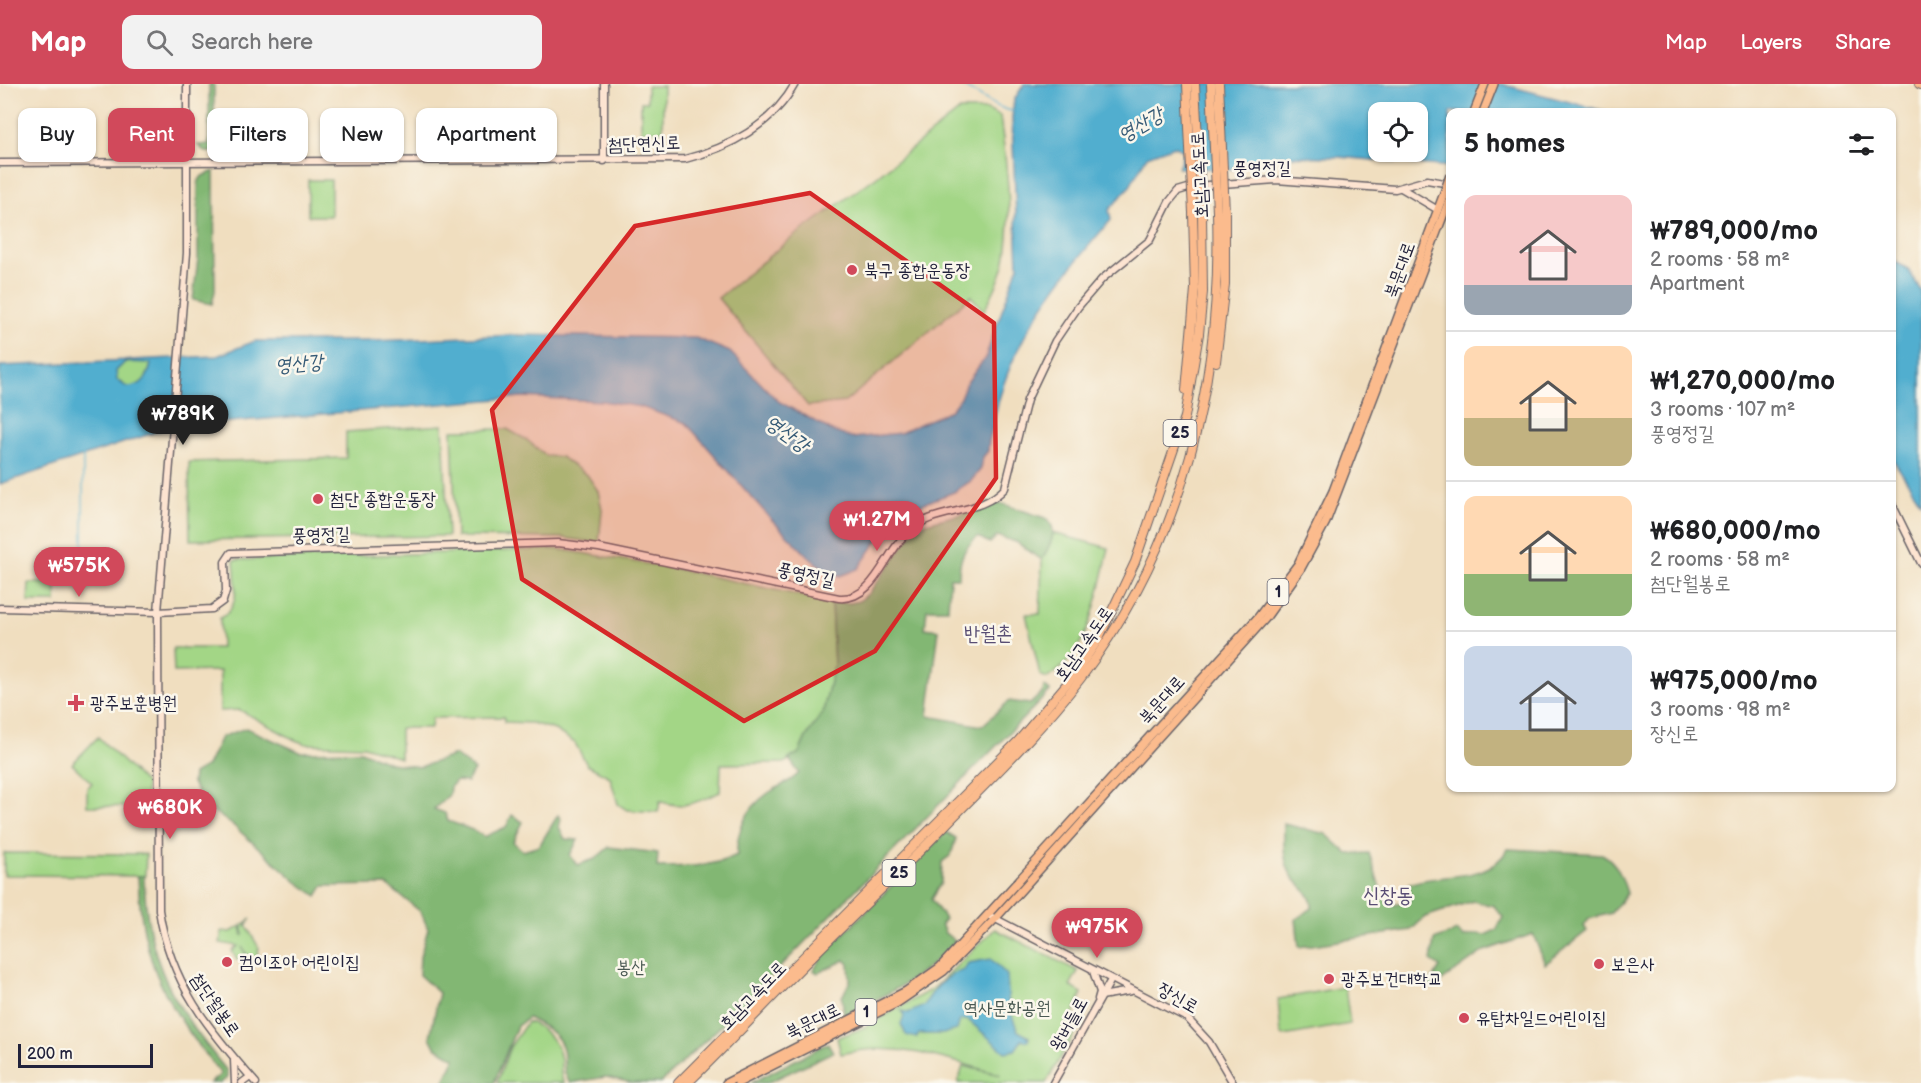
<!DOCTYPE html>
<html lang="en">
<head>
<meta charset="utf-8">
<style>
	body { margin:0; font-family:"Balsamiq Sans","Poor Story",sans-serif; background:#f2f2f2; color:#202124; height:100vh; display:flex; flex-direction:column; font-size:22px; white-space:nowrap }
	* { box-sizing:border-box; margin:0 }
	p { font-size:20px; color:#757577 }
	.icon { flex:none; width:33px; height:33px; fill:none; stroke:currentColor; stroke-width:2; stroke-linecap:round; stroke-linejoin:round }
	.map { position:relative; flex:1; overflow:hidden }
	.side { position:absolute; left:1446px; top:24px; width:450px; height:684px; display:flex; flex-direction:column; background:#fff; border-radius:12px; box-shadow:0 2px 4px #0004 }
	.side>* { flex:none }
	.top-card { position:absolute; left:18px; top:24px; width:570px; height:54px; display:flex; gap:12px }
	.controls { position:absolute; left:1368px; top:18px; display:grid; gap:12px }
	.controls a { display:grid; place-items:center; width:60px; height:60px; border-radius:12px; background:#fff; box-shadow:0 2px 4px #0004; font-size:30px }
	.scale { position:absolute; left:18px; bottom:15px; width:135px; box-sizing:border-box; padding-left:6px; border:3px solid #22223b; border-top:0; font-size:16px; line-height:21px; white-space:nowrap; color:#22223b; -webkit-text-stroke:4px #fbf7ec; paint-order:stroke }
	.price { position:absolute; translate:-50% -51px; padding:0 14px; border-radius:21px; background:#d1495b; color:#fff; font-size:20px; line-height:39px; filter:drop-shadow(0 2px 3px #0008) }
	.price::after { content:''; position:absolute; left:50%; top:36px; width:18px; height:14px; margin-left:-9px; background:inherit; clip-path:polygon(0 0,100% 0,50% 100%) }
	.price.current { background:#222; color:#fff }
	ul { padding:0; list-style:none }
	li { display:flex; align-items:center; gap:18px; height:150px; padding:0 18px }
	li+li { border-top:2px solid #e0e0e0 }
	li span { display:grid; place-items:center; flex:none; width:168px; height:120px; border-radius:12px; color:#555 }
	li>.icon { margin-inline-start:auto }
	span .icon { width:72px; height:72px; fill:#fffc; stroke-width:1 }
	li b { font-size:26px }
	h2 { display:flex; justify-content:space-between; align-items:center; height:72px; padding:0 18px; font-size:26px }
	.chip { padding:0 21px; border-radius:12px; background:#fff; box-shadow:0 2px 4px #0004; font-size:21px; line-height:54px }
	.chip.current { background:#d1495b; color:#fff }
	header { display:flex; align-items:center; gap:36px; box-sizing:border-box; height:84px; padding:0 30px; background:#d1495b; color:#fff }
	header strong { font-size:28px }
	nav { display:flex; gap:33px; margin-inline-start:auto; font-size:21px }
	.search { width:420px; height:54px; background:#f2f2f2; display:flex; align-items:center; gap:15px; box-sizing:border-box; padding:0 21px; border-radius:12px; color:#757577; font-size:22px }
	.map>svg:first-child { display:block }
</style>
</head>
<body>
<header>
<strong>Map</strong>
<div class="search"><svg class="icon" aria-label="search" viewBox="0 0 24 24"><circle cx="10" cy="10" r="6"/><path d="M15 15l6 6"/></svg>Search here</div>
<nav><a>Map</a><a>Layers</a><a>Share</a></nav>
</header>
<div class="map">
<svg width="1921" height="999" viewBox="0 0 1921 999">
	<rect width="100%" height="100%" fill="#fbf7ec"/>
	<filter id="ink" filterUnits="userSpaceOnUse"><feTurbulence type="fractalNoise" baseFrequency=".0167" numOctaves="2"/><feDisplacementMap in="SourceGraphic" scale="12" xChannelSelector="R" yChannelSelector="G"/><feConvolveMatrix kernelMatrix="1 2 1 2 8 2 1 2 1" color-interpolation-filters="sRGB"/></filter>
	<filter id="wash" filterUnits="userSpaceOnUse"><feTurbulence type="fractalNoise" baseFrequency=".008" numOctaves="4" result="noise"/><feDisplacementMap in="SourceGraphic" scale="24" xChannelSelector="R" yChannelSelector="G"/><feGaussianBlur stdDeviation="1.35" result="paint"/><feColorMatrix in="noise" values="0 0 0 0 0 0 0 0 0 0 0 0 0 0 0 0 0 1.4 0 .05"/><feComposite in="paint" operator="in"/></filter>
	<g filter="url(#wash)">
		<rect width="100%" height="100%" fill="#f0debf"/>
		<g fill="#a3d686" stroke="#627c60" stroke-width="1.5">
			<path d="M647,2h16v45h-22v-29h6z"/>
			<path d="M960,26h27l13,6c6,46 13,93 6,139 -3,20 -13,38 -22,56l-13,-15 -126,106 -37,4 -90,-108 76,-62 82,-59z"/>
			<path d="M332,33h11l1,36h-12z"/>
			<rect x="308" y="96" width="23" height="36"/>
			<path d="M125,278h26c-2,14 -9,25 -24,25l-10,-7 -1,-9z"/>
			<path d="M443,341l5,111 -258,4 -1,-78 157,-4v-26z"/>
			<path d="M507,345l20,11 19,16 15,1 27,19 10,15 4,18 -3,34 -36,-5 -107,-1 -4,-107z"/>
			<path d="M1053,449l56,15c-10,43 -19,107 -62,130l-7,-3 -14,-61h14l2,-54z"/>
			<path d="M557,465l116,19 158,34 3,63 -11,47 -17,25 -7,16 -15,10 -63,1 -1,28c-22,10 -37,18 -60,9l-2,11 -31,-2 -9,-6 -8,-27 -23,-12 -12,-22 -20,-13 -23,-7 -28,-1v-5l-72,1 -1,10h-31v30l-36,-12 -58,-2 -11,-4 -55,-30 -20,1v-40l-46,1 -1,-24h48l-1,-30c22,-10 15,-39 14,-58z"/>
			<path d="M29,499h27v19h-28z"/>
			<path d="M98,653l48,47v23l-59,-1v-18l5,-5 -20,-19z"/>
			<path d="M4,769l142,1 -1,22 -141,-1z"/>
			<path d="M251,835l-5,6 13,23 -2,10 -10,-3 -5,-8 4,8 -9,5 -5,-9 6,-5 -18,-3 2,-12 9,1 10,-6 2,10v-11z"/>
			<path d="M995,845l83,42 -8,15 12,7 -9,23 8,6 -35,61h-88l5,-17 38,9c-52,-15 -106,-35 -160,-21l-4,-16 26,-10 71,-40z"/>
			<path d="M1345,903l5,37 -66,12 -3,-2 -3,-35z"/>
			<path d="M527,938c13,2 30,19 33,33 3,10 -2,19 4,28h-67l13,-36z"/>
		</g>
		<g fill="#82b773" stroke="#526c57" stroke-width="1.5">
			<path d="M209,0h5v68h-9l-7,-7 11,-1z"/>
			<path d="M214,87l1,120 -3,13 -19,-4 5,-42v-76l4,-6z"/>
			<path d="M987,419h13l48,16c11,14 1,27 -6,41l-26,-18 -19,-6 -7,7 -12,-6c-15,10 -19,24 -19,41h-9l-2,31h-21l-2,19 14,2 -11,86 54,10 27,-25 21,3 13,-12 1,-6 6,5 -299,306 -90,86h-28l-27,-6 -36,6c-10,-13 -3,-23 -8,-37 -5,-14 -22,-22 -34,-28l-11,8 -23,57h-51l12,-25 -20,-11 -5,-10 9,-44 -20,-18 1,-18 8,-28 -7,-17 -34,-27 -64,1 -6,10 -20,-14 -62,-55 -30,-22 -13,-22 1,-9 14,-8 14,-29 25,-9 54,24 61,-1 29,12 30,4 35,-12 19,15 -7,12 -11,-1 -6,6 -1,8 -15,14 11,4 3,8 27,10 9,6 22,-10 6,-12 11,7 -10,20 10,9 16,-5 19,-31 3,4 -2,8 6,12 13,1 -8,15 7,10 18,-6 14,-12 49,6 -1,14c28,-1 54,1 80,-12 -1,-24 10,-47 30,-61 11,-8 23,-11 32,-21l-10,-14 10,-6 7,-16 17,-25 11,-47 -3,-63 19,1 9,-2 10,-8 43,-60 14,-10 35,-9z"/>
			<path d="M1284,740l42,10 22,20 21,-1 14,44 11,8 16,-5 -1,-16c33,-13 77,1 99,-35l94,5c15,8 20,23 25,39l-16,20 -22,6 -5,7 3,5 -42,33 -12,-30 -49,17 -52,37 -3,-3 11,-18 -9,-6 3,-21 23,-9 6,6 15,-3 7,1 11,-5 7,-13 -9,-11 -21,-5 -48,16 -14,13 -112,17 -3,-28 16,-11c0,-16 -12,-20 -20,-32 -10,-14 -8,-35 -8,-52z"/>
			<path d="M946,748l10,6 -5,17 -9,7 -1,21 -10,16 14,20 -4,5 4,9 10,8c-30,37 -70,54 -111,75l-2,-19 8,-16 -1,-17 -4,-4 -27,13 -5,-3 18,-24z"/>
			<path d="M138,792h6c2,86 30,130 83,195v7l-7,5h-10l11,-9c-54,-68 -80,-108 -83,-198z"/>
			<path d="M828,959l5,9 -66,31h-16z"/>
		</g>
		<g fill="#51aecf" stroke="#3a6885" stroke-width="1.5" fill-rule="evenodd">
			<path d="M1024,0h477l107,28h-158v55l-111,-10 -66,-1 -38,13 -57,-1 6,-17 -10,-5 -27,10 -17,30 -21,24 2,10c-52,59 -102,121 -117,201 -2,11 -6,18 -6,30l-5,6 -2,12 -10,12 -17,11 -45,17 -25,22 -26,38 -18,7 -9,-2 -19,-14 -42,-42 -84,-95 -45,-16 -39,-6 -80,-4 -327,28 -33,5 -162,54v-118l217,-10 38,-15h116l145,-6 180,3 34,14 48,49 56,31 19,6 47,-5 51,-23 9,-12 5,-13 20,-27 33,-92 -6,-148 2,-18zM1378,28h40v40h-40zM125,278l26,1c-2,14 -9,24 -24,24l-10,-7 -1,-9z"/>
			<path d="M1892,176l16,9 13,22v212l-29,-45z"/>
			<path d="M991,875l16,16 2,33 9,23 11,6 -1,4 -6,-1 -7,10 -10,2 -37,-32h-8l-3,10 -14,4h-24l-3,4 -10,-3 -5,-11 3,-8 -2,-5 6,2 16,-7c7,-14 22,-32 40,-36l4,-7z"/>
		</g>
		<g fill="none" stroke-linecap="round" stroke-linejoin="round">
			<g stroke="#51aecf" stroke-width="1.5">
				<path d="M958,0c19,8 35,24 55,27"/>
				<path d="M83,371v111"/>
			</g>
		</g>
	</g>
	<g filter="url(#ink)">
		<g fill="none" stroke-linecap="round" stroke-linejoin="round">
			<g stroke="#6a6469" stroke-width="9">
				<g id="secondary">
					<path d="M187,0v169l-29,359 1,298c11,73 50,120 97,173"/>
					<path d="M604,77v-77"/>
					<path d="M0,79l685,-4c44,-11 87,-34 110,-75"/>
					<path d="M1401,104l37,22"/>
					<path d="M1892,420l29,59"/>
					<path d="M0,524l158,4 54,-3 11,-8 3,-10 -1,-29 6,-9 327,-10 41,5 240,50c36,3 46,-47 70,-67 26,-24 71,-15 96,-43l22,-88 28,-59 23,-34 24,-28 48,-39 19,-38 9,-11 17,-5 81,-6 119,9 32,-9 23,4"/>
					<path d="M988,831l199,103 22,24 24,41"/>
					<path d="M1093,887l7,21 -2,7"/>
					<path d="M1101,912l30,-5"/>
					<path d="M234,976l1,23"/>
					<path d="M242,999l8,-6"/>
					<path d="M1053,999l58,-103"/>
				</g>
			</g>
			<g stroke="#6a6469" stroke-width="10">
				<g id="primary">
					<path d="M1474,28l11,-28"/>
					<path d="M1483,28l11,-28"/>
					<path d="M726,999l180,-92 34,-24 319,-351 39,-52 35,-73 111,-298"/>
					<path d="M738,999l159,-80 47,-32 51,-52 270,-300 35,-49 26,-48 124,-324"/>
				</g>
			</g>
			<g stroke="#6a6469" stroke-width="10">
				<g id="highway">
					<path d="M1919,0l2,1"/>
					<path d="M1216,278l9,-78v-72"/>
					<path d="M1186,306l9,-101 -2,-76"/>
					<path d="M678,999l340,-342 57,-67 23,-34 37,-78 50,-145 14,-83 4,-42 -1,-79"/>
					<path d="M688,999c43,-42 84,-86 127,-129 39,-39 79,-76 118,-116 50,-52 104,-102 148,-160 104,-138 141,-296 136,-466"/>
				</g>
			</g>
			<use href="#secondary" stroke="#fde4d1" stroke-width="6"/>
			<use href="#primary" stroke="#fbbb8d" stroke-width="7"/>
			<use href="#highway" stroke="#fbbb8d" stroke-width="8"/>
			<g stroke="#6a6469" stroke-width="10" stroke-linecap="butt">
				<path id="primary-bridge" d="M1444,109l6,-18"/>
			</g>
			<g stroke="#6a6469" stroke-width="10" stroke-linecap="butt">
				<g id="highway-bridge">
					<path d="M1187,0l6,129"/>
					<path d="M1195,0l7,129"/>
					<path d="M1211,0l6,128"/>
					<path d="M1219,0l6,128"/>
				</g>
			</g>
			<use href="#primary-bridge" stroke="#fbbb8d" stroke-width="7"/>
			<use href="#highway-bridge" stroke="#fbbb8d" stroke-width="8"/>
		</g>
	</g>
	<path fill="#d62828" fill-opacity="0.2" stroke="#d62828" stroke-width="4.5" stroke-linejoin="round" d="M810,109l184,130 2,155 -121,173 -131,70 -222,-142 -30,-169 143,-184z"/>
	<g fill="#d1495b" stroke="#fbf7ec" stroke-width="2">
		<circle cx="852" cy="186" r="6"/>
		<circle cx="318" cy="415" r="6"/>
		<path d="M73 610h6v6h6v6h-6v6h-6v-6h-6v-6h6z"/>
		<circle cx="227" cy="878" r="6"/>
		<circle cx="1599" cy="880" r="6"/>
		<circle cx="1329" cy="895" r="6"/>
		<circle cx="1464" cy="934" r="6"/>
	</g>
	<g text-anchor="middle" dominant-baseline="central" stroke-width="5" stroke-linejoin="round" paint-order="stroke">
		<g fill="#fbf7ec" stroke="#636270" stroke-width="1.5">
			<rect x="1163.5" y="336" width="33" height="26" rx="4.5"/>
			<rect x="1267.5" y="495" width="21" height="26" rx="4.5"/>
			<rect x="882.5" y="776" width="33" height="26" rx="4.5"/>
			<rect x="855.5" y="915" width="21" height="26" rx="4.5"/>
		</g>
		<g font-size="16" font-weight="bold" fill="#22223b">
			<text x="1180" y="349">25</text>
			<text x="1278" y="508">1</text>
			<text x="899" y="789">25</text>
			<text x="866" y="928">1</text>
		</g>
		<g font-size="18" fill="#22223b" stroke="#fbf7ec">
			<text transform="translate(644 60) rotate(-2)">첨단연신로</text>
			<text x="1262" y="84">풍영정길</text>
			<text transform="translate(1200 91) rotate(-93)">호남고속도로</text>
			<text transform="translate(1400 186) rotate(-70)">북문대로</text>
			<text transform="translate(321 451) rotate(-2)">풍영정길</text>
			<text transform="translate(806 491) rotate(12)">풍영정길</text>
			<text transform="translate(1084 560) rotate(-55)">호남고속도로</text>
			<text transform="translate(1162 616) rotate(-48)">북문대로</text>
			<text transform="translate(753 912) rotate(-46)">호남고속도로</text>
			<text transform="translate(1178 914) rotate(30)">장신로</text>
			<text transform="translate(215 921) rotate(56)">첨단월봉로</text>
			<text transform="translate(813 937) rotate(-26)">북문대로</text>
			<text transform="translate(1069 940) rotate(-61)">왕버들로</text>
		</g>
		<g font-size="18" fill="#22223b" stroke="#fbf7ec" text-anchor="start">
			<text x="864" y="186">북구 종합운동장</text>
			<text x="330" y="415">첨단 종합운동장</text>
			<text x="90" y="619">광주보훈병원</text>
			<text x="239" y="878">컴이조아 어린이집</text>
			<text x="1611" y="880">보은사</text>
			<text x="1341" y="895">광주보건대학교</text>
			<text x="1476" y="934">유탑차일드어린이집</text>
		</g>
		<g font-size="18" fill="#495852" stroke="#fbf7ec">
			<text x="631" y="883">봉산</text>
			<text x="1007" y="924">역사문화공원</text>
		</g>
		<g font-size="20" font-style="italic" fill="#355a76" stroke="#fbf7ec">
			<text transform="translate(1141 41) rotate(-30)">영산강</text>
			<text transform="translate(299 280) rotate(-5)">영산강</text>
			<text transform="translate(787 350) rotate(36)">영산강</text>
		</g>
		<g font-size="20" fill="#594e74" stroke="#fbf7ec">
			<text x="988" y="550">반월촌</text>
		</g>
		<g font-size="21" fill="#594e74" stroke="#fbf7ec">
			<text x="1388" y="811">신창동</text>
		</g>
	</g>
</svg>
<div class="controls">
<a><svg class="icon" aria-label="locate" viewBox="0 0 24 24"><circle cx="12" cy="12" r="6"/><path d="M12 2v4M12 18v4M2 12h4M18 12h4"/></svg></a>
</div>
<div class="scale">200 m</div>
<b class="price current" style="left:183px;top:362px">₩789K</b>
<b class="price" style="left:877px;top:468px">₩1.27M</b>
<b class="price" style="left:79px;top:514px">₩575K</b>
<b class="price" style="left:170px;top:756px">₩680K</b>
<b class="price" style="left:1097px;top:875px">₩975K</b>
<div class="top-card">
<a class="chip">Buy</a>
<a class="chip current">Rent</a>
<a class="chip">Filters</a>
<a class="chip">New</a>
<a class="chip">Apartment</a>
</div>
<section class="side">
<h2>5 homes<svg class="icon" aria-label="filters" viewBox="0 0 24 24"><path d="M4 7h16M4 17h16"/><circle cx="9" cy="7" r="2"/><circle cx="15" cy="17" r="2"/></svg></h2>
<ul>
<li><span style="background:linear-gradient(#f6c9c9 75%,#9aa5b1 0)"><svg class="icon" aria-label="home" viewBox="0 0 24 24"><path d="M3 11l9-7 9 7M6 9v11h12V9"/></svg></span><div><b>₩789,000/mo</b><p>2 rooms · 58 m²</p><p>Apartment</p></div></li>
<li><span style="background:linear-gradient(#ffd9b3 60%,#c2b280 0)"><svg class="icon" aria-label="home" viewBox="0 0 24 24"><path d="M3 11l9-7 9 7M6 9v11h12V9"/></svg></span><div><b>₩1,270,000/mo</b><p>3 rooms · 107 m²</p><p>풍영정길</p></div></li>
<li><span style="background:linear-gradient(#ffd9b3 65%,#8fb573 0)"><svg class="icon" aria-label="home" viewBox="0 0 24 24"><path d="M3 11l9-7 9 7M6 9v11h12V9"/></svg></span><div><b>₩680,000/mo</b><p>2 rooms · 58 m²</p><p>첨단월봉로</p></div></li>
<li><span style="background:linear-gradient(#c9d6e8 70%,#c2b280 0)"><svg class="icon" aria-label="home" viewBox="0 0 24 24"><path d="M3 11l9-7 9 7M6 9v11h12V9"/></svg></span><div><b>₩975,000/mo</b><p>3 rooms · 98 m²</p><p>장신로</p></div></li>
</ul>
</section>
</div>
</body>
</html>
